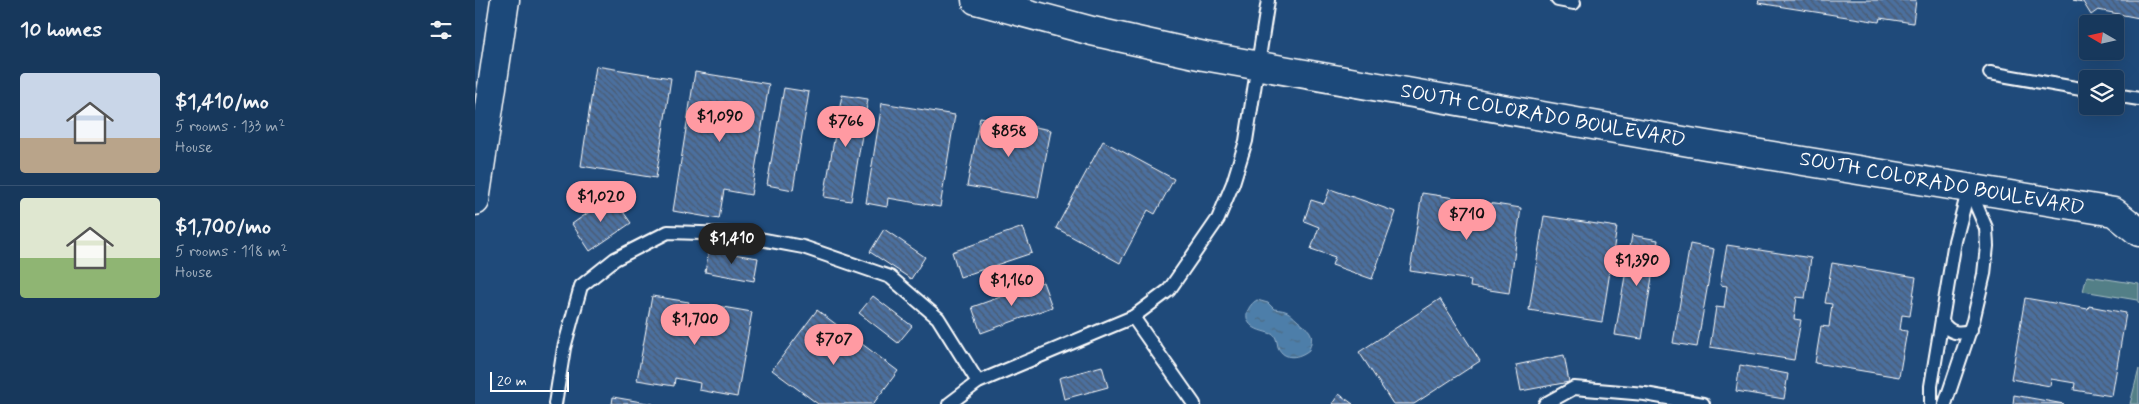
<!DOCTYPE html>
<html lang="en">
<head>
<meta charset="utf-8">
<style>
	body { margin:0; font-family:Mynerve,sans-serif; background:#244365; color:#f1f3f6; height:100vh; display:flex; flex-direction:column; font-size:19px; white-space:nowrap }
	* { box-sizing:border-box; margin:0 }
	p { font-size:16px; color:#9eacbb }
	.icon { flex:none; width:28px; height:28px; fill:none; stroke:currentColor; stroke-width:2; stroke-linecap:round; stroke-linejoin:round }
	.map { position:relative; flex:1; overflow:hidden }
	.panel { display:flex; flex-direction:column; background:#17385c; width:475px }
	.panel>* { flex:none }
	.needle { width:32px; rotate:279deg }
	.fabs { position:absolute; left:1604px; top:15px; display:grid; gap:10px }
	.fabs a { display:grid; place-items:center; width:45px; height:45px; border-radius:5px; background:#17385c; box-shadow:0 5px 20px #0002,0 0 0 1px #365272; font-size:25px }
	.scale { position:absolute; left:15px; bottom:12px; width:79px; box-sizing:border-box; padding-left:5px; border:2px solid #fff; border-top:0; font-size:14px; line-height:18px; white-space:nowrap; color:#fff; -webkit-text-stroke:4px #1f4a7a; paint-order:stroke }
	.price { position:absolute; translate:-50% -42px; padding:0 11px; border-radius:18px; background:#ff9aa2; color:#111; font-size:16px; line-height:32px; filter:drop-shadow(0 1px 2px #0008) }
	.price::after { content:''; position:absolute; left:50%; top:30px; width:15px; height:11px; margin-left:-8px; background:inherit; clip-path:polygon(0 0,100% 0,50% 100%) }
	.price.current { background:#222; color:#fff }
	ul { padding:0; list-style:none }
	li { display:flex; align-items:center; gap:15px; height:125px; padding:0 20px }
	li+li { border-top:1px solid #365272 }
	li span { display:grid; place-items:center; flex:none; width:140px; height:100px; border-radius:5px; color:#555 }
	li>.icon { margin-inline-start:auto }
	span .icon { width:60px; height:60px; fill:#fffc; stroke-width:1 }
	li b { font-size:21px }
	h2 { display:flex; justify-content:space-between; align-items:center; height:60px; padding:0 20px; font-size:21px }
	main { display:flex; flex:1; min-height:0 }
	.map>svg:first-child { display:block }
</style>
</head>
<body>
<main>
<section class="panel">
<h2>10 homes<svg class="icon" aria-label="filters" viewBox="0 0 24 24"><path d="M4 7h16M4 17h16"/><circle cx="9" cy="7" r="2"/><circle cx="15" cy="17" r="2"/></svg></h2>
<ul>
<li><span style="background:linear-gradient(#c9d6e8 65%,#b9a48a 0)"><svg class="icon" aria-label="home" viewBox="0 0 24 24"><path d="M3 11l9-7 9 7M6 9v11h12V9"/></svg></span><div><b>$1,410/mo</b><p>5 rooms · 133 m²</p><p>House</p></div></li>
<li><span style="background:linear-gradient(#dfe7d0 60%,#8fb573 0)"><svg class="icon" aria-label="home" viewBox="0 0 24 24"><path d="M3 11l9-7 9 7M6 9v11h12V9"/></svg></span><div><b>$1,700/mo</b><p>5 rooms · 118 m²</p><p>House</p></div></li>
</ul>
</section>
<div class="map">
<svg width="1664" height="404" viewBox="0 0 1664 404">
	<defs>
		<pattern id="water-ripples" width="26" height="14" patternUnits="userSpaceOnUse" patternTransform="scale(1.25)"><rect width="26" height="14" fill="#4e7ea9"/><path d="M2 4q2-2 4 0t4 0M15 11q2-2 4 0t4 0" fill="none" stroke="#4d687f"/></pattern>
		<pattern id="building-back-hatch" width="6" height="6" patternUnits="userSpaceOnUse" patternTransform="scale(1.25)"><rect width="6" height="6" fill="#4c6f9f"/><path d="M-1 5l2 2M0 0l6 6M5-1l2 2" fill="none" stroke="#4c5a6d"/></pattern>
	</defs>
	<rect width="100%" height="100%" fill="#1f4a7a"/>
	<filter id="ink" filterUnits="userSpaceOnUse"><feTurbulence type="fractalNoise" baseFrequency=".02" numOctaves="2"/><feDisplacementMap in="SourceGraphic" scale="10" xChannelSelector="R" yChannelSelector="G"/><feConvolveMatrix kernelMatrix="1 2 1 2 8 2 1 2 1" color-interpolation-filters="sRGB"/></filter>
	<g filter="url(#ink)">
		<g fill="#537f87" stroke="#a9bfc3">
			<path d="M1612,276l52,8v19l-2,-3 -54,-9z"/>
			<path d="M1664,369v35h-9z"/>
		</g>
		<path fill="url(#water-ripples)" stroke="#95b2cb" d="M782,300l11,3 6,6c15,2 13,2 24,12 12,10 17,11 11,29 -10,8 -25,11 -31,-3 -1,-4 -1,-8 -4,-12 -6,-3 -17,-4 -22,-9 -10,-8 -4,-21 5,-26z"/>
		<g fill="url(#building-back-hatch)" stroke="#fff">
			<path d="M1284,0h157l-3,23 -33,-5 -1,4 -121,-19z"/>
			<path d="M1598,0h66v18l-41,-8 -7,5 -8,-13z"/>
			<path d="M121,66l75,12 -15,100 -75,-12z"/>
			<path d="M220,72l74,12 -18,111 -27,-5 -5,29 -46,-8z"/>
			<path d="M309,88l25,4 -16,98 -26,-5z"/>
			<path d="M367,95l26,4 -17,102 -27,-4z"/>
			<path d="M407,103l73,12 -15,92 -52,-9 -1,9 -21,-4z"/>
			<path d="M505,117l71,13 -13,68 -71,-12z"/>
			<path d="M628,141l71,38 -19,35 -7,-4 -28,53 -64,-35z"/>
			<path d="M855,189l66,23 -24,67 -40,-14 3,-8 -24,-8 8,-22 -15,-6 7,-21 13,4z"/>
			<path d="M947,193l99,15 -12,85 -39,-6 1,-7 -61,-9z"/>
			<path d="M137,196l19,27 -41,28 -18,-27z"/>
			<path d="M1069,216l73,11 -15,95 -73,-12z"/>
			<path d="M548,227l9,26 -72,24 -8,-25z"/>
			<path d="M409,229l41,28 -14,22 -41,-27z"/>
			<path d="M1157,235l26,5 -16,99 -27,-4z"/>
			<path d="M1215,244l24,5 -17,98 -24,-4z"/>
			<path d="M1252,245l84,13 -6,40 -8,-1 -3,22 7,1 -7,40 -84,-13 6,-40 8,1 3,-22 -7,-1z"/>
			<path d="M234,250l49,8 -4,23 -49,-9z"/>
			<path d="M1357,263l84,14 -6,39 -8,-1 -2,15 7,1 -8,46 -84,-14 6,-37 8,1 3,-23 -7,-1z"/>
			<path d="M568,282l9,25 -71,26 -9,-26z"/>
			<path d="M177,296l37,6 -2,7 23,3 1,-7 41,7 -15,85 -38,-7 1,-7 -25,-5 -1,8 -37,-6z"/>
			<path d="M398,296l39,30 -14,17 -39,-30z"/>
			<path d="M1550,298l63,11 1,-3 37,7 -14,83 -38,-6 1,-7 -24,-4 -1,7 -39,-7z"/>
			<path d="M965,299l40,62 -66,43h-21l-34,-52z"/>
			<path d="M342,310l81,61 -25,33h-55l-46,-34z"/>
			<path d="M1089,355l5,27 -48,9 -5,-26z"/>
			<path d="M1265,365l48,9 -4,25 -48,-8z"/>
			<path d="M627,366l6,21 -44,12 -5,-21z"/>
			<path d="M864,394l14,10h-21z"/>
			<path d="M1539,395l50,9h-51z"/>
			<path d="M138,397l40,7h-41z"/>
		</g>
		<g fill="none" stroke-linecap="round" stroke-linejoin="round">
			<g stroke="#fff" stroke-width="16">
				<g id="service">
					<path d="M1083,0l16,3"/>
					<path d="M1515,73l97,17"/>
					<path d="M1640,95l24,4"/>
					<path d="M658,317l61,87"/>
					<path d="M1467,322c8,11 16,13 29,8"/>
					<path d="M80,404l9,-56 17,-62 34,-27 53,-27 65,2 70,13 87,30 48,41 40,64"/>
					<path d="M474,404l29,-22 155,-65 36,-27 49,-71 15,-36 13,-42 22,-141"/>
					<path d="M1070,404l29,-16 71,6 58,10"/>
					<path d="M1456,404v-18l24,-145 14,-53"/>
					<path d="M1470,404l28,-83 11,-47 3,-28 -1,-18 -17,-40"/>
				</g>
			</g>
			<g stroke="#fff" stroke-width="31">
				<g id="secondary">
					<path d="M501,0l116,31 112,25 502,89 408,67 25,20"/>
					<path d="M0,201l30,-201"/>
				</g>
			</g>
			<use href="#service" stroke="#1f4a7a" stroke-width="12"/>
			<use href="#secondary" stroke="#1f4a7a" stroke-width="28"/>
		</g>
	</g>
	<g text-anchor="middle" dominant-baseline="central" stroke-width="5" stroke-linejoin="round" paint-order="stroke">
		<g font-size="20" fill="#fff" stroke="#1f4a7a">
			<text transform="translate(1068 116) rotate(10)">SOUTH COLORADO BOULEVARD</text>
			<text transform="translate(1467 184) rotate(10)">SOUTH COLORADO BOULEVARD</text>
		</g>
	</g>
</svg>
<div class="fabs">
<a><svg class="needle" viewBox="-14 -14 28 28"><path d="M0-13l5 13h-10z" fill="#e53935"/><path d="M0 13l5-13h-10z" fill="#9eacbb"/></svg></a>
<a><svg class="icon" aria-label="layers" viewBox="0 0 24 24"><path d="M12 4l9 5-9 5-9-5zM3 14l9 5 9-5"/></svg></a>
</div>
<div class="scale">20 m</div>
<b class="price" style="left:245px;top:143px">$1,090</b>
<b class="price" style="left:371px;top:148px">$766</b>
<b class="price" style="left:534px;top:158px">$858</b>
<b class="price" style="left:126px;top:223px">$1,020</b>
<b class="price" style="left:992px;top:241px">$710</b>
<b class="price current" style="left:257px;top:265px">$1,410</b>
<b class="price" style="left:1162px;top:287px">$1,390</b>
<b class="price" style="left:537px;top:307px">$1,160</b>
<b class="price" style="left:220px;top:346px">$1,700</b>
<b class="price" style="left:359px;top:366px">$707</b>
</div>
</main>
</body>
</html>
